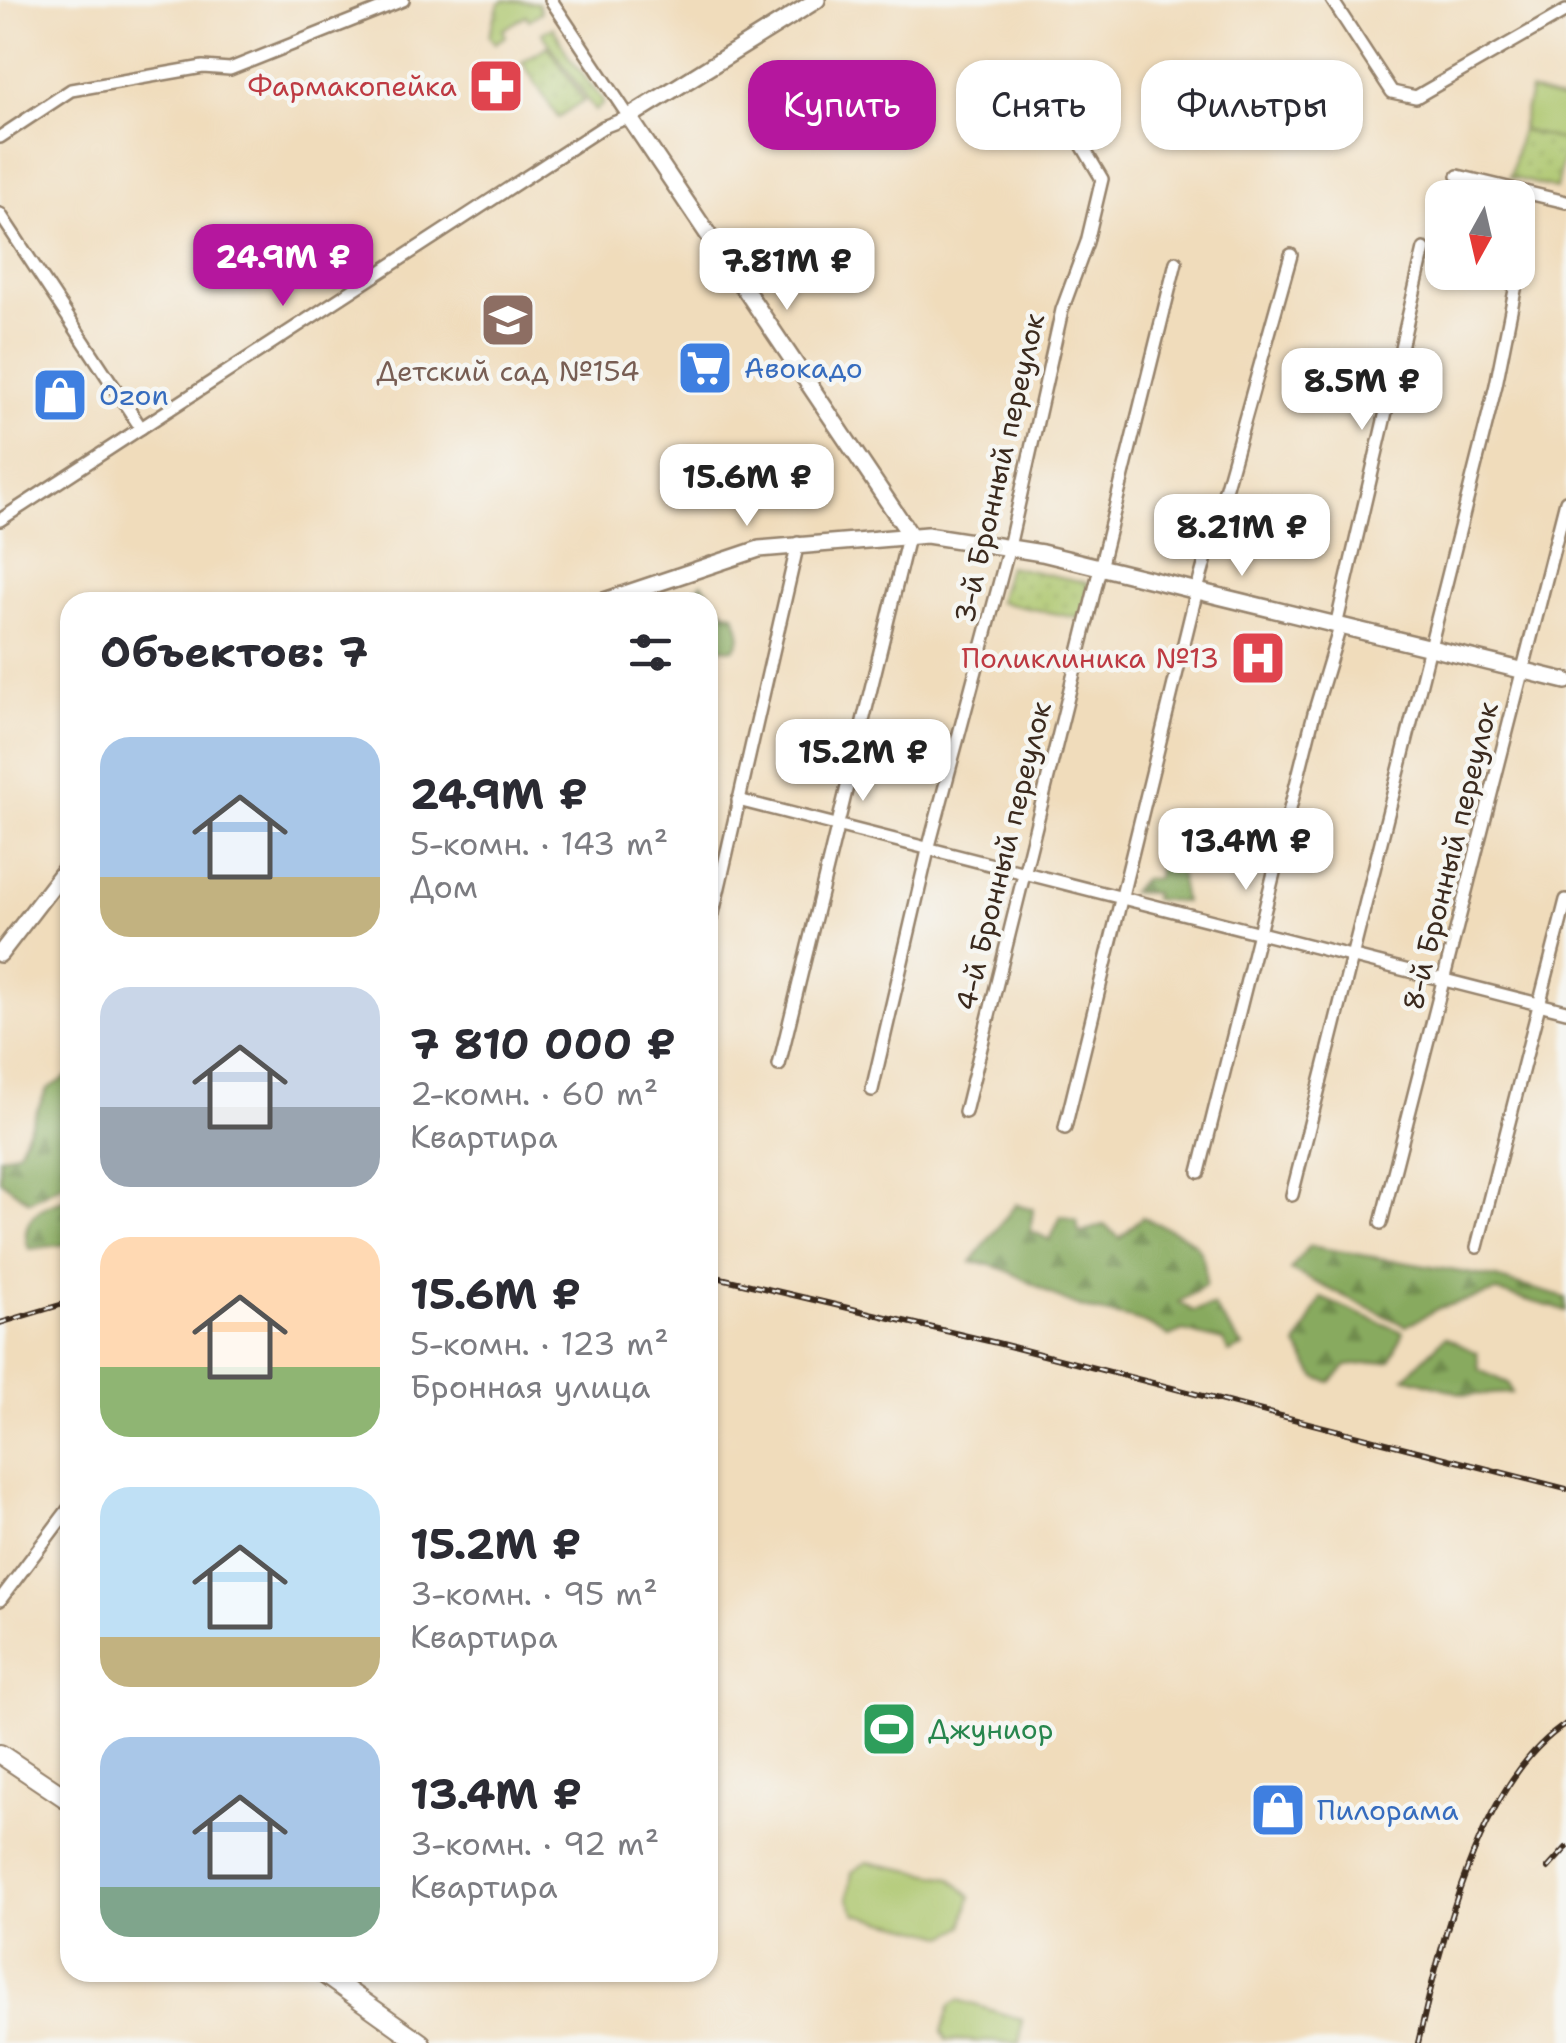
<!DOCTYPE html>
<html lang="ru">
<head>
<meta charset="utf-8">
<style>
	body { margin:0; font-family:"Shantell Sans",sans-serif; background:#f2f2f3; color:#2b2b33; height:100vh; display:flex; flex-direction:column; font-size:38px; white-space:nowrap }
	* { box-sizing:border-box; margin:0 }
	p { font-size:32px; color:#7c7c81 }
	.icon { flex:none; width:55px; height:55px; fill:none; stroke:currentColor; stroke-width:2; stroke-linecap:round; stroke-linejoin:round }
	.map { position:relative; flex:1; overflow:hidden }
	.side { position:absolute; left:60px; top:592px; width:658px; height:1390px; display:flex; flex-direction:column; background:#fff; border-radius:30px; box-shadow:0 2px 8px #0004 }
	.side>* { flex:none }
	.hud { position:absolute; left:748px; top:60px; width:668px; height:90px; display:flex; gap:20px }
	.needle { width:65px; rotate:188deg }
	.buttons { position:absolute; left:1425px; top:180px; display:grid; gap:20px }
	.buttons a { display:grid; place-items:center; width:110px; height:110px; border-radius:20px; background:#fff; box-shadow:0 2px 8px #0004; font-size:50px }
	.price { position:absolute; translate:-50% -85px; padding:0 22px; border-radius:20px; background:#fff; color:#222; font-size:32px; line-height:65px; filter:drop-shadow(0 2px 5px #0008) }
	.price::after { content:''; position:absolute; left:50%; top:60px; width:30px; height:22px; margin-left:-15px; background:inherit; clip-path:polygon(0 0,100% 0,50% 100%) }
	.price.current { background:#b5179e; color:#fff }
	ul { padding:0; list-style:none }
	li { display:flex; align-items:center; gap:30px; height:250px; padding:0 40px }
	li span { display:grid; place-items:center; flex:none; width:280px; height:200px; border-radius:30px; color:#555 }
	li>.icon { margin-inline-start:auto }
	span .icon { width:120px; height:120px; fill:#fffc; stroke-width:1 }
	li b { font-size:42px }
	h2 { display:flex; justify-content:space-between; align-items:center; height:120px; padding:0 40px; font-size:42px }
	.tag { padding:0 35px; border-radius:30px; background:#fff; box-shadow:0 2px 8px #0004; font-size:35px; line-height:90px }
	.tag.current { background:#b5179e; color:#fff }
	.map>svg:first-child { display:block }
</style>
</head>
<body>
<div class="map">
<svg width="1566" height="2043" viewBox="0 0 1566 2043">
	<defs>
		<pattern id="grass-tufts" width="24" height="20" patternUnits="userSpaceOnUse" patternTransform="scale(2.5)"><rect width="24" height="20" fill="#abc56b"/><path d="M3 7l-1-3M5 7V3M7 7l1-3M15 17l-1-3M17 17v-4M19 17l1-3" fill="none" stroke="#94a95c"/></pattern>
		<pattern id="forest-firs" width="22" height="20" patternUnits="userSpaceOnUse" patternTransform="scale(2.5)"><rect width="22" height="20" fill="#88aa5f"/><path d="M5 1l3.5 6h-7zM16 11l3.5 6h-7z" fill="#708b4e"/></pattern>
		<pattern id="park-dots" width="8" height="8" patternUnits="userSpaceOnUse" patternTransform="scale(2.5)"><rect width="8" height="8" fill="#abc56b"/><path d="M2 2h.1M6 6h.1" fill="none" stroke="#94a95c" stroke-width="1.8" stroke-linecap="round"/></pattern>
	</defs>
	<rect width="100%" height="100%" fill="#f6f6f2"/>
	<filter id="ink" filterUnits="userSpaceOnUse"><feTurbulence type="fractalNoise" baseFrequency=".01" numOctaves="2"/><feDisplacementMap in="SourceGraphic" scale="20" xChannelSelector="R" yChannelSelector="G"/><feConvolveMatrix kernelMatrix="1 2 1 2 8 2 1 2 1" color-interpolation-filters="sRGB"/></filter>
	<filter id="wash" filterUnits="userSpaceOnUse"><feTurbulence type="fractalNoise" baseFrequency=".0048" numOctaves="4" result="noise"/><feDisplacementMap in="SourceGraphic" scale="40" xChannelSelector="R" yChannelSelector="G"/><feGaussianBlur stdDeviation="2.25" result="paint"/><feColorMatrix in="noise" values="0 0 0 0 0 0 0 0 0 0 0 0 0 0 0 0 0 1.4 0 .05"/><feComposite in="paint" operator="in"/></filter>
	<g filter="url(#wash)">
		<rect width="100%" height="100%" fill="#f0dcbb"/>
		<g fill="url(#grass-tufts)" stroke="#737844" stroke-width="2.5">
			<path d="M505,0l33,3 3,9 -12,8 -3,-5 -23,15 3,6 -11,7 -6,-7 10,-33z"/>
			<path d="M553,27l16,30 33,42 1,5 -8,7 -53,-78z"/>
		</g>
		<g fill="url(#forest-firs)" stroke="#626a3e" stroke-width="2.5">
			<path d="M702,583l22,28 10,3c6,13 10,23 0,35l-14,-1 -12,-25v-21h-23z"/>
			<path d="M1168,851l10,12 6,39 -31,-3 1,-6 -23,-1 11,-12 15,-2 4,-22z"/>
			<path d="M70,1075v105l-41,21 -29,-21v-23l18,-6 29,-62z"/>
			<path d="M70,1199v45l-41,5c-12,-30 14,-46 41,-50z"/>
			<path d="M1016,1204l17,5 -2,22 19,9 11,-24 16,4 2,13 25,-8 16,13 22,-21c40,19 67,19 63,69l-26,16 14,9 20,-5 30,41 -14,6 -6,-12 -40,-10 -14,6c-31,-24 -63,-19 -97,-33 -36,-14 -61,-40 -101,-42z"/>
			<path d="M1309,1246l187,32 70,20v13l-69,-19 -58,16 -33,18 -116,-56z"/>
			<path d="M1321,1298l82,34 -13,29 -43,5 -16,16 -15,-4 -19,-32z"/>
			<path d="M1445,1337l32,16 2,17 30,14 3,9 -45,2 -62,-18z"/>
		</g>
		<g fill="url(#park-dots)" stroke="#737844" stroke-width="2.5">
			<path d="M548,46l36,55 -26,17 -36,-56z"/>
			<path d="M1521,130l45,11 -10,48 -46,-12z"/>
			<path d="M1008,566l81,17 -7,36 -84,-17z"/>
		</g>
		<g fill="#abc56b" stroke="#737844" stroke-width="2.5">
			<path d="M1530,91l36,10v40l-45,-11z"/>
			<path d="M867,1862l83,16 21,18 -8,31 -17,9 -90,-22 -8,-16 4,-26z"/>
			<path d="M959,2000l63,20 -2,23 -74,-3 -4,-9 8,-26z"/>
		</g>
	</g>
	<g filter="url(#ink)">
		<g fill="none" stroke-linecap="round" stroke-linejoin="round">
			<g stroke="#96836c" stroke-width="16">
				<g id="minor">
					<path d="M1332,0l60,92 24,5 12,-7 138,-79"/>
					<path d="M0,137l71,-47 132,-23 27,2 173,-69"/>
					<path d="M1458,176l108,26"/>
					<path d="M0,214l141,214 462,-301 26,-10 -78,-117"/>
					<path d="M0,520l141,-92"/>
					<path d="M1336,626l88,-377"/>
					<path d="M738,800l828,211"/>
					<path d="M708,935l90,-392"/>
					<path d="M779,1065l130,-532"/>
					<path d="M872,1090l57,-244 80,-299 53,-237 25,-68 15,-63 -45,-76"/>
					<path d="M965,1112l211,-850"/>
					<path d="M1065,1128l132,-538 94,-335"/>
					<path d="M1199,1172l115,-459 26,-86"/>
					<path d="M1292,1195l204,-810 27,-135"/>
					<path d="M1381,1223l185,-722"/>
					<path d="M1477,1247l89,-347"/>
					<path d="M0,1600l70,-93"/>
				</g>
			</g>
			<g stroke="#96836c" stroke-width="20">
				<g id="tertiary">
					<path d="M817,0l-188,117 280,416"/>
					<path d="M601,602l158,-53 168,-14 115,18 524,128"/>
					<path d="M0,954l70,-91"/>
				</g>
			</g>
			<g stroke="#96836c" stroke-width="22">
				<g id="secondary">
					<path d="M0,1754l70,47"/>
					<path d="M321,1972l100,71"/>
				</g>
			</g>
			<use href="#minor" stroke="#fff" stroke-width="11"/>
			<use href="#tertiary" stroke="#fff" stroke-width="15"/>
			<use href="#secondary" stroke="#fff" stroke-width="18"/>
			<g stroke="#3b2a1e" stroke-width="6">
				<g id="rail">
					<path d="M708,1275l289,68 569,146"/>
					<path d="M0,1323l70,-21"/>
					<path d="M1548,1868l18,-20"/>
					<path d="M1418,2043c22,-96 60,-262 148,-319"/>
				</g>
			</g>
			<use href="#rail" stroke="#f6f6f2" stroke-width="2.5" stroke-dasharray="8" stroke-linecap="butt"/>
		</g>
	</g>
	<defs>
		<g id="pharmacy-square" transform="scale(2.875)"><rect x="-9" y="-9" width="18" height="18" rx="4" fill="#e0444e" stroke="#f6f6f2"/><path d="M-2-6h4v4h4v4h-4v4h-4v-4h-4v-4h4Z" fill="#fff"/></g>
		<g id="school-square" transform="scale(2.875)"><rect x="-9" y="-9" width="18" height="18" rx="4" fill="#8d6e63" stroke="#f6f6f2"/><path d="M0-5L7-2L0 1L-7-2ZM-4 1L0 2.5L4 1V4Q0 6-4 4Z" fill="#fff"/></g>
		<g id="supermarket-square" transform="scale(2.875)"><rect x="-9" y="-9" width="18" height="18" rx="4" fill="#3f7fe0" stroke="#f6f6f2"/><path d="M-6-5.5h2.5l.6 2H6L4.5 2H-2.5L-4.4-4H-6ZM-1.5 3.2a1.3 1.3 0 1 0 .1 0ZM3 3.2a1.3 1.3 0 1 0 .1 0Z" fill="#fff"/></g>
		<g id="shop-square" transform="scale(2.875)"><rect x="-9" y="-9" width="18" height="18" rx="4" fill="#3f7fe0" stroke="#f6f6f2"/><path d="M-5-2.5h2.3a2.7 3.5 0 0 1 5.4 0H5L5.5 6h-11ZM-1.5-2.5h3a1.5 2.3 0 0 0-3 0Z" fill="#fff"/></g>
		<g id="hospital-square" transform="scale(2.875)"><rect x="-9" y="-9" width="18" height="18" rx="4" fill="#e0444e" stroke="#f6f6f2"/><path d="M-5-5h3v3.5h4V-5h3V5h-3V1.5h-4V5h-3Z" fill="#fff"/></g>
		<g id="stadium-square" transform="scale(2.875)"><rect x="-9" y="-9" width="18" height="18" rx="4" fill="#2e9e5b" stroke="#f6f6f2"/><path d="M0-5a6.5 5 0 1 0 0 10a6.5 5 0 1 0 0-10ZM-3.5-1.8h7v3.6h-7Z" fill="#fff"/></g>
	</defs>
	<g fill-rule="evenodd">
		<use href="#pharmacy-square" x="496" y="86"/>
		<use href="#school-square" x="508" y="320"/>
		<use href="#supermarket-square" x="705" y="368"/>
		<use href="#shop-square" x="60" y="395"/>
		<use href="#hospital-square" x="1258" y="658"/>
		<use href="#stadium-square" x="889" y="1729"/>
		<use href="#shop-square" x="1278" y="1810"/>
	</g>
	<g text-anchor="middle" dominant-baseline="central" stroke-width="9" stroke-linejoin="round" paint-order="stroke">
		<g font-size="28" fill="#be3a42" stroke="#f6f6f2" text-anchor="end">
			<text x="457" y="86">Фармакопейка</text>
			<text x="1219" y="658">Поликлиника №13</text>
		</g>
		<g font-size="28" fill="#366cbe" stroke="#f6f6f2" text-anchor="start">
			<text x="744" y="368">Авокадо</text>
			<text x="99" y="395">Ozon</text>
			<text x="1317" y="1810">Пилорама</text>
		</g>
		<g font-size="28" fill="#785e54" stroke="#f6f6f2">
			<text x="508" y="371">Детский сад №154</text>
		</g>
		<g font-size="28" fill="#3b2a1e" stroke="#f6f6f2">
			<text transform="translate(999 468) rotate(-77)">3-й Бронный переулок</text>
			<text transform="translate(1003 856) rotate(-76)">4-й Бронный переулок</text>
			<text transform="translate(1450 856) rotate(-76)">8-й Бронный переулок</text>
		</g>
		<g font-size="28" fill="#27864d" stroke="#f6f6f2" text-anchor="start">
			<text x="928" y="1729">Джуниор</text>
		</g>
	</g>
</svg>
<div class="buttons">
<a><svg class="needle" viewBox="-14 -14 28 28"><path d="M0-13l5 13h-10z" fill="#e53935"/><path d="M0 13l5-13h-10z" fill="#7c7c81"/></svg></a>
</div>
<b class="price current" style="left:283px;top:309px">24.9M ₽</b>
<b class="price" style="left:787px;top:313px">7.81M ₽</b>
<b class="price" style="left:1362px;top:433px">8.5M ₽</b>
<b class="price" style="left:747px;top:529px">15.6M ₽</b>
<b class="price" style="left:1242px;top:579px">8.21M ₽</b>
<b class="price" style="left:863px;top:804px">15.2M ₽</b>
<b class="price" style="left:1246px;top:893px">13.4M ₽</b>
<div class="hud">
<a class="tag current">Купить</a>
<a class="tag">Снять</a>
<a class="tag">Фильтры</a>
</div>
<section class="side">
<h2>Объектов: 7<svg class="icon" aria-label="filters" viewBox="0 0 24 24"><path d="M4 7h16M4 17h16"/><circle cx="9" cy="7" r="2"/><circle cx="15" cy="17" r="2"/></svg></h2>
<ul>
<li><span style="background:linear-gradient(#a9c7e8 70%,#c2b280 0)"><svg class="icon" aria-label="home" viewBox="0 0 24 24"><path d="M3 11l9-7 9 7M6 9v11h12V9"/></svg></span><div><b>24.9M ₽</b><p>5-комн. · 143 m²</p><p>Дом</p></div></li>
<li><span style="background:linear-gradient(#c9d6e8 60%,#9aa5b1 0)"><svg class="icon" aria-label="home" viewBox="0 0 24 24"><path d="M3 11l9-7 9 7M6 9v11h12V9"/></svg></span><div><b>7 810 000 ₽</b><p>2-комн. · 60 m²</p><p>Квартира</p></div></li>
<li><span style="background:linear-gradient(#ffd9b3 65%,#8fb573 0)"><svg class="icon" aria-label="home" viewBox="0 0 24 24"><path d="M3 11l9-7 9 7M6 9v11h12V9"/></svg></span><div><b>15.6M ₽</b><p>5-комн. · 123 m²</p><p>Бронная улица</p></div></li>
<li><span style="background:linear-gradient(#bfe0f5 75%,#c2b280 0)"><svg class="icon" aria-label="home" viewBox="0 0 24 24"><path d="M3 11l9-7 9 7M6 9v11h12V9"/></svg></span><div><b>15.2M ₽</b><p>3-комн. · 95 m²</p><p>Квартира</p></div></li>
<li><span style="background:linear-gradient(#a9c7e8 75%,#7fa58c 0)"><svg class="icon" aria-label="home" viewBox="0 0 24 24"><path d="M3 11l9-7 9 7M6 9v11h12V9"/></svg></span><div><b>13.4M ₽</b><p>3-комн. · 92 m²</p><p>Квартира</p></div></li>
</ul>
</section>
</div>
</body>
</html>
